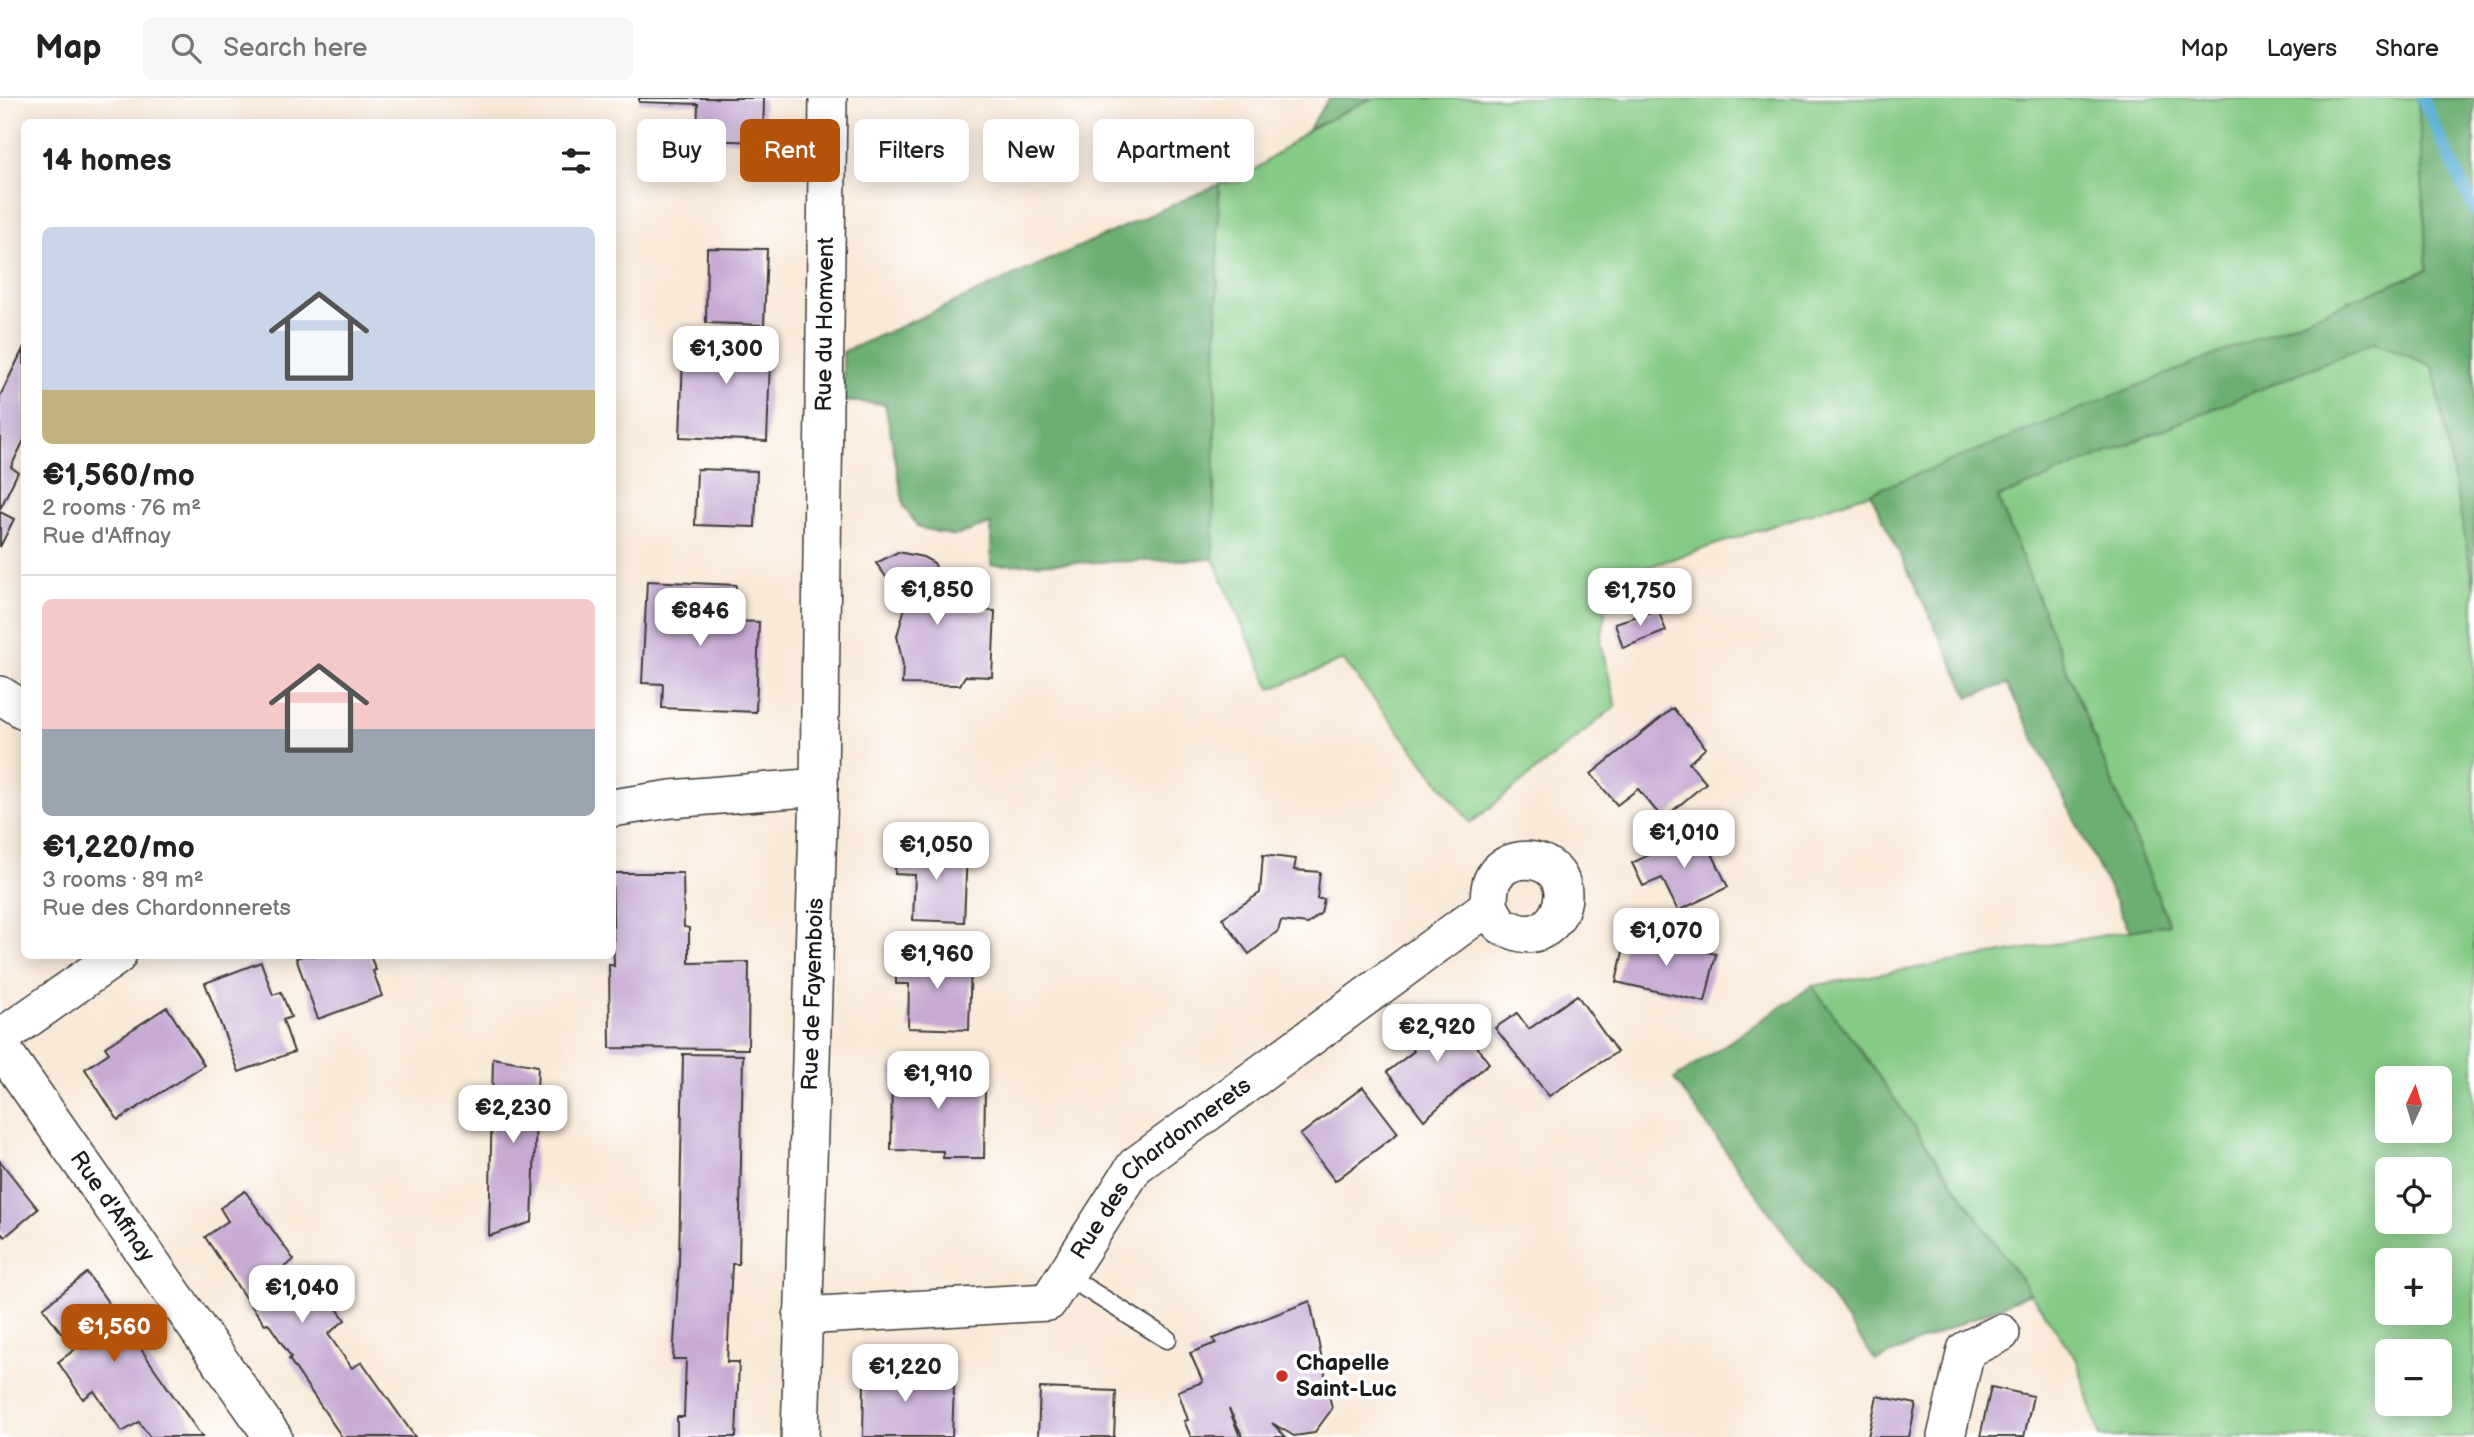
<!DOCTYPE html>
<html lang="en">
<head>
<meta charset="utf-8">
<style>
	body { margin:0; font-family:"Balsamiq Sans",sans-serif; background:#f6f6f6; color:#222; height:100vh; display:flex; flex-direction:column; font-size:26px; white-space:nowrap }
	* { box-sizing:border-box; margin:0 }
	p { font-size:23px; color:#767676 }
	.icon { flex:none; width:38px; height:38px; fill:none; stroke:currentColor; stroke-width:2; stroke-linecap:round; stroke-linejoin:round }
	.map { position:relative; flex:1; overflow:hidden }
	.sheet { position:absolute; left:21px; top:21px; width:595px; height:840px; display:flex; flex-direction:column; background:#fff; border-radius:10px; box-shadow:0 4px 18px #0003 }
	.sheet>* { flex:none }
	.top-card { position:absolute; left:637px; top:21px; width:665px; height:63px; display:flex; gap:14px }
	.needle { width:46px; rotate:4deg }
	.controls { position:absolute; left:2375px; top:968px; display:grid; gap:14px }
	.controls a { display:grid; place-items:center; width:77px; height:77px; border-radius:10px; background:#fff; box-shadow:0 4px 18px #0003; font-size:35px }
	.price { position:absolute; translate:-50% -60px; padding:0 16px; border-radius:14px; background:#fff; color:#222; font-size:23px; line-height:46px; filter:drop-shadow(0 2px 4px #0008) }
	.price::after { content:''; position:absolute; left:50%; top:42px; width:21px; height:16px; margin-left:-10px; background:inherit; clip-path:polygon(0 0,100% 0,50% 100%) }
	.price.active { background:#b45309; color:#fff }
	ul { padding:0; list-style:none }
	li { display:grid; align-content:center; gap:14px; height:371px; padding:0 21px }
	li+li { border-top:2px solid #e0e0e0 }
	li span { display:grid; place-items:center; height:217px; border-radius:10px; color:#555 }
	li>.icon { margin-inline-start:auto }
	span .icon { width:126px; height:126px; fill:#fffc; stroke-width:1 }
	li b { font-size:30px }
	h2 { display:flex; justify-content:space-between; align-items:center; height:84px; padding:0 21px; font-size:30px }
	.chip { padding:0 24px; border-radius:10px; background:#fff; box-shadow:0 4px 18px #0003; font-size:24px; line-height:63px }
	.chip.active { background:#b45309; color:#fff }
	header { display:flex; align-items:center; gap:42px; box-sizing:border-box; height:98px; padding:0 35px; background:#fff; border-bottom:2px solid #e0e0e0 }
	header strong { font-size:33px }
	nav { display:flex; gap:38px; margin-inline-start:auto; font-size:24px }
	.search { width:490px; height:63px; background:#f6f6f6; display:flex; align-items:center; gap:18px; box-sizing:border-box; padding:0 24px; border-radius:10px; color:#767676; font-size:26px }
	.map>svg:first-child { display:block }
</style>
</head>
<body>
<header>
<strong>Map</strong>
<div class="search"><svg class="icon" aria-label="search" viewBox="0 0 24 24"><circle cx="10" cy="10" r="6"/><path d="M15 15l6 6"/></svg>Search here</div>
<nav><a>Map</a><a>Layers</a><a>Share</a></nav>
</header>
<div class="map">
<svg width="2474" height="1339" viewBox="0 0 2474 1339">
	<rect width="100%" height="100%" fill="#fff"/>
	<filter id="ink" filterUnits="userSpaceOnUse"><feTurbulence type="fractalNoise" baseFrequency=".0143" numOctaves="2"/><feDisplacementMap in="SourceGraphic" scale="14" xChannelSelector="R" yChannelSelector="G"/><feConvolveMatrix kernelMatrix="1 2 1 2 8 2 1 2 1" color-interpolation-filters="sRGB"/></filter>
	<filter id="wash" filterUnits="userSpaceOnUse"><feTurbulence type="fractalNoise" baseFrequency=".00686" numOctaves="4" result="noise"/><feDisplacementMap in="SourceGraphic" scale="28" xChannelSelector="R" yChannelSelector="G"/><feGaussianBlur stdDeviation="1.57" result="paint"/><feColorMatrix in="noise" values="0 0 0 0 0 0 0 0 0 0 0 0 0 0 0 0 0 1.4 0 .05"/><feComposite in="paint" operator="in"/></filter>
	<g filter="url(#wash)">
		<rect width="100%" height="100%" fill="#f9e9d8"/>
		<g fill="#85cb86" stroke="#507451" stroke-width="2" fill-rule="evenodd">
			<path d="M1372,0h1048l11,171 -494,202 -304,101 -27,32 -5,39 15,63 -145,117 -128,-163 -72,29 -58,-130 6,-375 20,-2 69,-52z"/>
			<path d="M2374,244l59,24 41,220v851h-374l-23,-77 -223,-319 -42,-55 357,-62 -171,-426zM2387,980h53v52h-53zM2387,1071h53v53h-53zM2387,1162h53v52h-53zM2387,1253h53v53h-53z"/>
		</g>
		<g fill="#6caf73" stroke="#446648" stroke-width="2">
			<path d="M1329,0h43l-64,32z"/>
			<path d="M2418,0h56v488l-41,-220 -59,-24 -376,156 171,426 -39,7 -123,-247 -38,13 -99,-204 557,-223z"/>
			<path d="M1219,86l-6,375 -222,6v-41l-37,12 -36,-9 -14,-21 -19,-102 -42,-3v-49z"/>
			<path d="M1812,888l42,55 176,252 -154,68 -202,-282z"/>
		</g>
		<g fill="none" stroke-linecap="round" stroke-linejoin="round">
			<path stroke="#55add2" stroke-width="12" d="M2422,0l52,112"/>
		</g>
		<g id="blocks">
			<g fill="#c7abd3">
				<path d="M639,0h125l-1,44 -66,-2 1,-36 -59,-2z"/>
				<path d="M707,150l60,1 -3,76 -58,-2z"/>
				<path d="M684,232l87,4 -4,107 -87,-4z"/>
				<path d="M24,249v93l-13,27 7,5 -18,37v-113z"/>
				<path d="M697,371l60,2 -2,56 -60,-2z"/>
				<path d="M0,414l14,7 -14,28z"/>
				<path d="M898,454l25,5 11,6 10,20v20l20,-1v8l31,1 -3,66 -27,-1 -5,9 -58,-1 1,-19 -6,-29 9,-32 -30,-41z"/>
				<path d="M647,483l89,4 -2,36 25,1 -3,90 -94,-4 1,-24 -21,-1z"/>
				<path d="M1658,512l8,21 -43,17 -8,-25z"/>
				<path d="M1673,610l33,40 -17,15 17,20 -43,36 -25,-30 -21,16 -26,-31z"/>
				<path d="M1701,732l27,57 -50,24 -16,-33 -19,8 -11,-23z"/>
				<path d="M896,749l71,4 -3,71 -51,-2 2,-45 -20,-1z"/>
				<path d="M1263,757l33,4 -2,11 26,2 -3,27h7l-3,14 -13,11 -27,-3 -3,10 -29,23 -27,-36 38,-25z"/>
				<path d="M612,775h71l1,54 5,1v35l60,-1 -1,87 -138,-1 -1,-84 5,2z"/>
				<path d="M1627,836l89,20 -11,48 -89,-20z"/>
				<path d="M896,857l75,2 -2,73 -61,-2 1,-44h-13z"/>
				<path d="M302,858h68l6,14 -3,1 9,25 -64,23 -22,-61z"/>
				<path d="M261,864l12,33 8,-3 10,25 -8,3 11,32 -55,20 -34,-89z"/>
				<path d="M1577,897l40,57 -68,44 -54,-68 22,-15 12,16z"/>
				<path d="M167,909l37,58 -86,55 -33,-51 24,-16 -4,-6z"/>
				<path d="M1447,911l42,54 -65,57 -37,-48 27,-21 -8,-11z"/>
				<path d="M683,956l60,1 -4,209h-7l-5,98h12l-3,75h-59v-20h7l2,-58h-13l6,-96z"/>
				<path d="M493,960l45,8 -6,156 -43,14z"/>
				<path d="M892,968l87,1v21h6l-1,70h-41v-7l-52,-1z"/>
				<path d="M1363,989l35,46 -63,48 -35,-46z"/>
				<path d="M0,1063l38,48 -33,28 -5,-5z"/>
				<path d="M245,1093l49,69 -16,11 22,29 21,-14 24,34 -17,14 24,34 10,-6 53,75h-73l-53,-78 2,-2 -23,-34 -3,1 -21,-28 -39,-59 23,-16 -8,-13z"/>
				<path d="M87,1175l33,46 82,118h-52l-11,-15 -17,10 -28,-41 -11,8 -25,-37 16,-12 -31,-42z"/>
				<path d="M1310,1203l22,108 -18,24 -20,3 -22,-13 14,14h-43l-14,-28 11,28h-49l-7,-16 4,-1 -10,-29 25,-9 -13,-29 26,-10 -3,-4z"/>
				<path d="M862,1267h57l3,20 32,1 -2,51h-89l1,-54z"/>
				<path d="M1991,1289l42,9 -9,41h-44z"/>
				<path d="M1040,1290l76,3 -2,46h-76z"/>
				<path d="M1877,1298l39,8 -7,33h-41z"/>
			</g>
		</g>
	</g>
	<g filter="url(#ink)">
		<use href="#blocks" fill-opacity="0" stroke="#3d3b38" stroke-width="2"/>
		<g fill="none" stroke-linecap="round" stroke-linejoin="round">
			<g stroke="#3d3b38" stroke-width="21">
				<path id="service" d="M1065,1177l102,64"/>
			</g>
			<g stroke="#3d3b38" stroke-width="40">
				<g id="minor">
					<path d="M0,597l24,15"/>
					<path d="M612,710l59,-9 148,-12"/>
					<path d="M0,940l117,-82"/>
					<path id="s1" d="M0,948l273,391"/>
					<path id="s2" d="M802,1218l246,-14 87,-136 354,-260c0,-7 0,-15 2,-22 7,-24 39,-30 58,-17 32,23 4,79 -34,64 -5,-2 -11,-3 -15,-7 -4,-4 -8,-12 -11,-18"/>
					<path id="s3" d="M800,1339l19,-650 9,-689"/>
					<path d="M1946,1339l20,-87 35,-17"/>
				</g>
			</g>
			<use href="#service" stroke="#fff" stroke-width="18"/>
			<use href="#minor" stroke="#fff" stroke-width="37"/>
		</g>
	</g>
	<circle fill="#c8321e" stroke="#fff" stroke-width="2.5" cx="1282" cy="1278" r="7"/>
	<g text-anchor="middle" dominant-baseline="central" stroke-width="7" stroke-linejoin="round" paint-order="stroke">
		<g font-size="23" fill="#1c1c1c" stroke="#fff">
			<text stroke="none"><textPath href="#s3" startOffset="1113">Rue du Homvent</textPath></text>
			<text stroke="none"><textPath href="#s3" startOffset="443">Rue de Fayembois</textPath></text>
			<text stroke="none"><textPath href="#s2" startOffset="424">Rue des Chardonnerets</textPath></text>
			<text stroke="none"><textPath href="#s1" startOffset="196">Rue d'Affnay</textPath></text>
		</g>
		<g font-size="23" font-weight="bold" fill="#1c1c1c" stroke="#fff" text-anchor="start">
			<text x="1296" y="1265">Chapelle<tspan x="1296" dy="26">Saint-Luc</tspan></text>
		</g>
	</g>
</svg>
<div class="controls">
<a><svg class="needle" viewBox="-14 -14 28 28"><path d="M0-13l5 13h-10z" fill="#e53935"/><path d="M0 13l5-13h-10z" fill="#767676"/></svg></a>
<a><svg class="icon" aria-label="locate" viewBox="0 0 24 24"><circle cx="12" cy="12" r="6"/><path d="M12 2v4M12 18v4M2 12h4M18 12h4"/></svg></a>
<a>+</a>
<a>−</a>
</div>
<b class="price" style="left:726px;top:288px">€1,300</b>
<b class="price" style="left:937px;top:529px">€1,850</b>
<b class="price" style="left:1640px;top:530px">€1,750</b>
<b class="price" style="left:700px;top:550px">€846</b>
<b class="price" style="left:1684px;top:772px">€1,010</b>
<b class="price" style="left:936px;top:784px">€1,050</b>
<b class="price" style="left:1666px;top:870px">€1,070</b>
<b class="price" style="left:937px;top:893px">€1,960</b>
<b class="price" style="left:1437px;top:966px">€2,920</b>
<b class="price" style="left:938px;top:1013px">€1,910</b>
<b class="price" style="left:513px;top:1047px">€2,230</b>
<b class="price" style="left:302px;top:1227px">€1,040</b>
<b class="price active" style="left:114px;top:1266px">€1,560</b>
<b class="price" style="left:905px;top:1306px">€1,220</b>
<div class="top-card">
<a class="chip">Buy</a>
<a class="chip active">Rent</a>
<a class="chip">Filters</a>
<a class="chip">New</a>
<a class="chip">Apartment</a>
</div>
<section class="sheet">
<h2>14 homes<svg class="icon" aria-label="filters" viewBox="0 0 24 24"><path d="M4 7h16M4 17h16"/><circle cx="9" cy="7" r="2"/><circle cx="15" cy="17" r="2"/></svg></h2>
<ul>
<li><span style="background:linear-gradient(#c9d6e8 75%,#c2b280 0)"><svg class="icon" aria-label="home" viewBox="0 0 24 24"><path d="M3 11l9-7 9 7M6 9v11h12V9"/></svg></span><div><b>€1,560/mo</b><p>2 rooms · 76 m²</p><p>Rue d'Affnay</p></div></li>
<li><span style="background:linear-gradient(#f6c9c9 60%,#9aa5b1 0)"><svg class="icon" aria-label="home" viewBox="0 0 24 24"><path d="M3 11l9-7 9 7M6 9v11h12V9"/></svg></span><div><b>€1,220/mo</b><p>3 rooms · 89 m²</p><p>Rue des Chardonnerets</p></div></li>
</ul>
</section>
</div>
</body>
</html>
